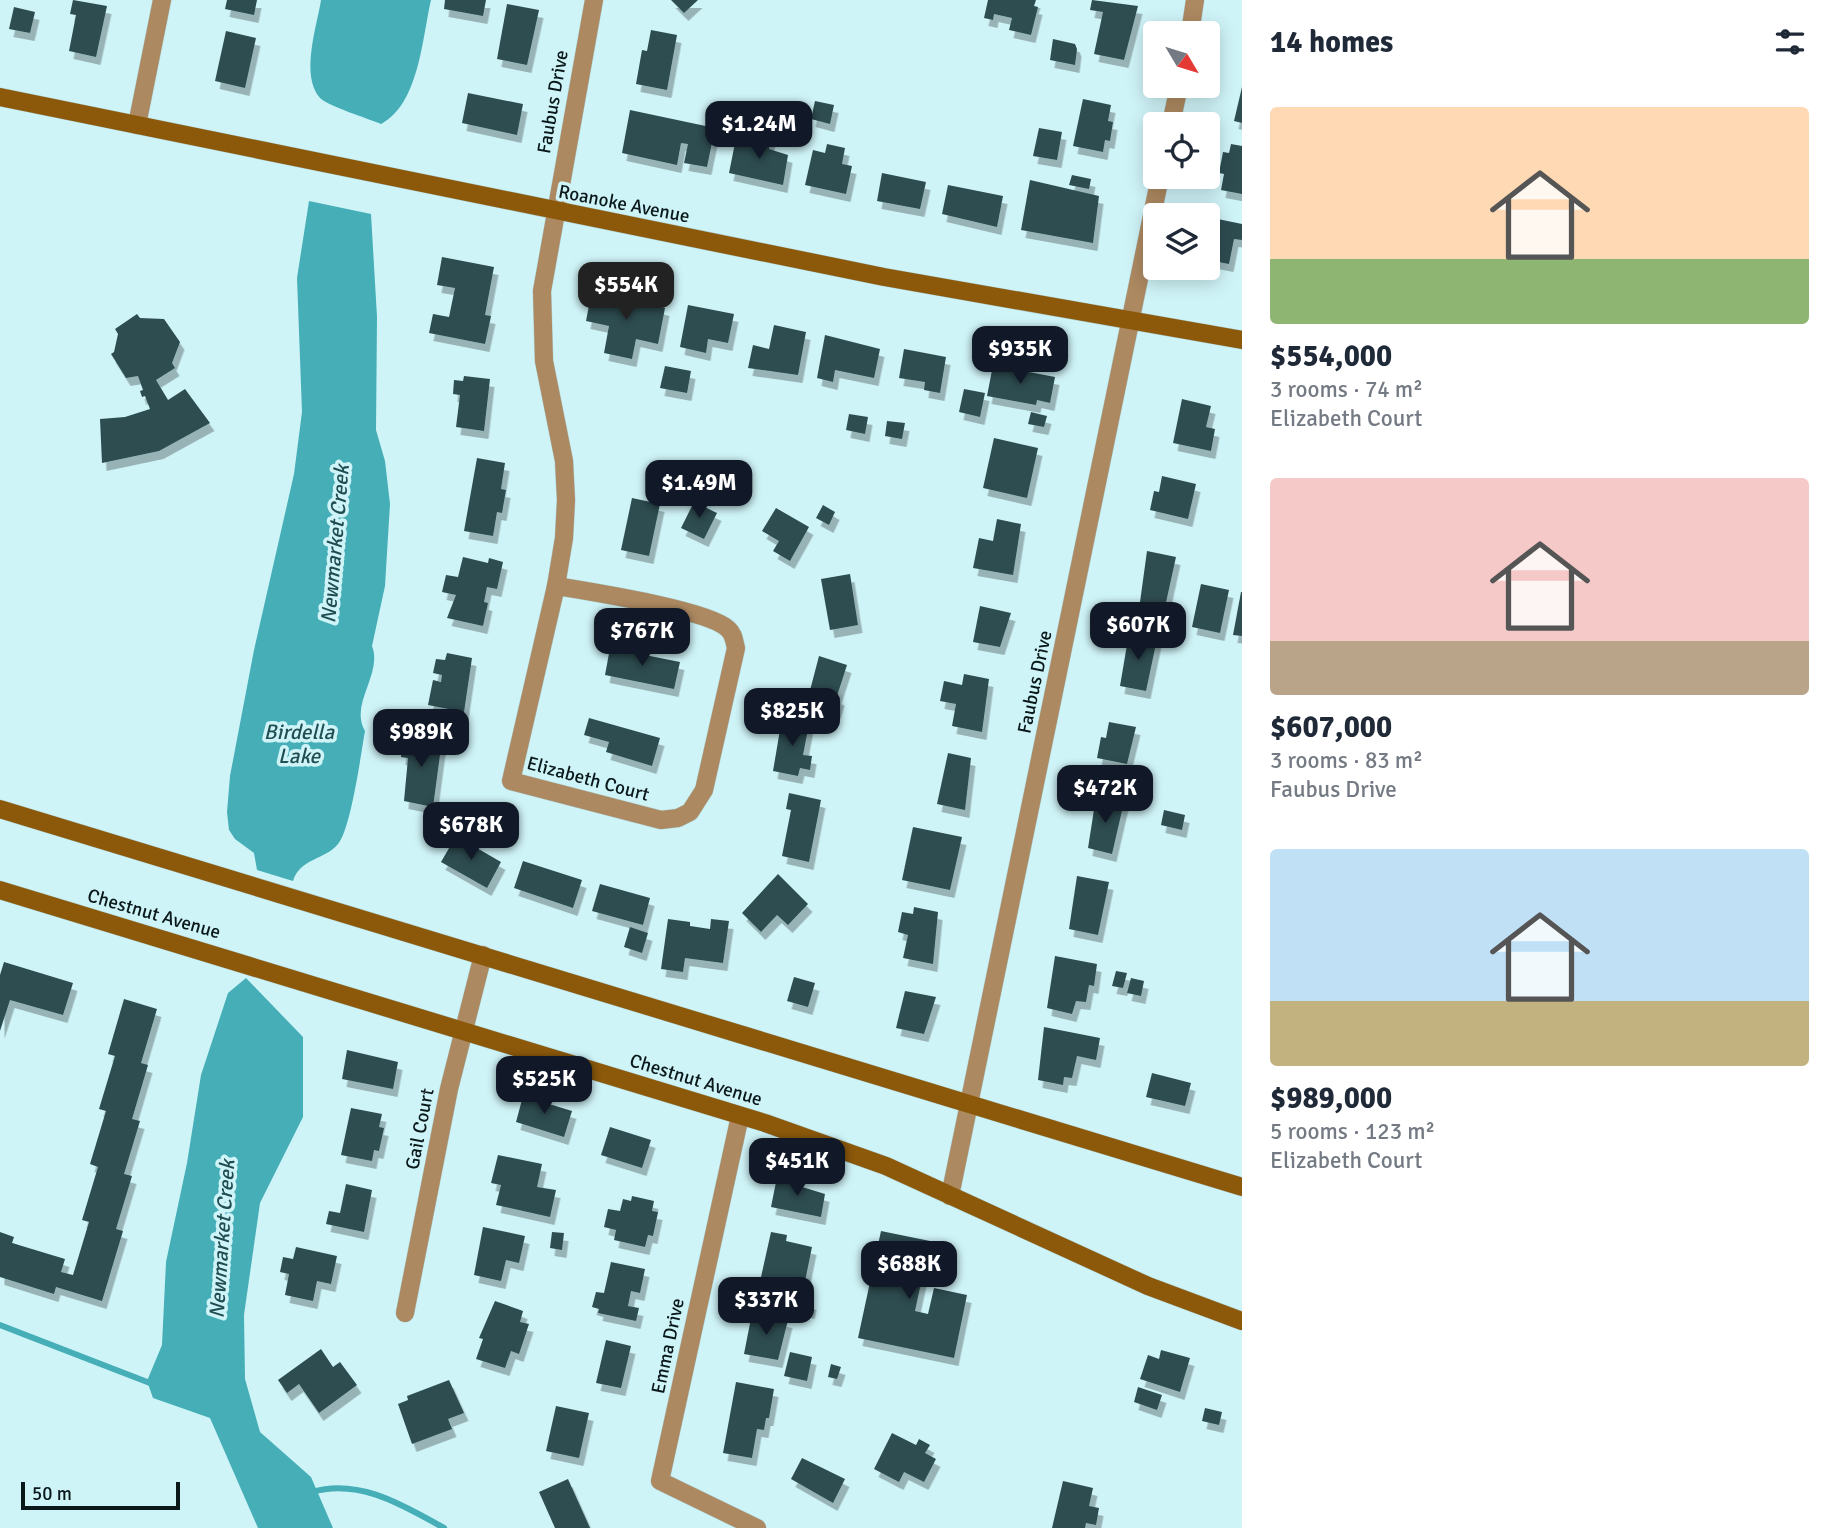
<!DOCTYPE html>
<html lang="en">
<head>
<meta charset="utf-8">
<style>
	body { margin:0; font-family:Signika,sans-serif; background:#f6f6f7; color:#1f2937; height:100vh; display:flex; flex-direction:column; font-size:26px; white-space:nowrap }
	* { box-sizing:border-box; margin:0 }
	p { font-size:23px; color:#747a83 }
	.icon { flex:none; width:38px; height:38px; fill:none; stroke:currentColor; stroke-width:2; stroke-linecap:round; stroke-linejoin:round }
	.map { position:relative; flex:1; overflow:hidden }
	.details { display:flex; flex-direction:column; background:#fff; width:595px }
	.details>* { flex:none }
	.needle { width:46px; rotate:128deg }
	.controls { position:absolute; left:1143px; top:21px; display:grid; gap:14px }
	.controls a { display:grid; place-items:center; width:77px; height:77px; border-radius:7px; background:#fff; box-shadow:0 4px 18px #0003; font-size:35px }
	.scale { position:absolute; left:21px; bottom:18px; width:159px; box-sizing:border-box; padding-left:7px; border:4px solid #0a181a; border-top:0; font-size:19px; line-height:24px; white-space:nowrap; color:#0a181a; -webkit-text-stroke:5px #cff4f8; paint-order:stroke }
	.price { position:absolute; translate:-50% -60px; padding:0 16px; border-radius:14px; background:#111827; color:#fff; font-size:23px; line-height:46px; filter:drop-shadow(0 2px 4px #0008) }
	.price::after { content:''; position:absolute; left:50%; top:42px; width:21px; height:16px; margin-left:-10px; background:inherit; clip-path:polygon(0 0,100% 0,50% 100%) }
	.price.current { background:#222; color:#fff }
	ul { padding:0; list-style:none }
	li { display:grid; align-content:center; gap:14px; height:371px; padding:0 28px }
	li span { display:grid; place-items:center; height:217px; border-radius:7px; color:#555 }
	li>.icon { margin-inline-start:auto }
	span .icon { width:126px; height:126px; fill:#fffc; stroke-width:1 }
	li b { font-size:30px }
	h2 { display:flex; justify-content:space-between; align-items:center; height:84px; padding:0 28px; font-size:30px }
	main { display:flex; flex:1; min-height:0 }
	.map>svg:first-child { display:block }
</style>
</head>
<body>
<main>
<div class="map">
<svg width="1242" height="1528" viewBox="0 0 1242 1528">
	<defs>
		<filter id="shadow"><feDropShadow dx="4.5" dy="8" stdDeviation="0" flood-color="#0004"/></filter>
	</defs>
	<rect width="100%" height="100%" fill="#cff4f8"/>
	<g fill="#45aeb7">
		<path d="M321,0h110c-9,39 -12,104 -50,124 -14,-6 -51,-17 -61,-26 -20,-23 -3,-72 1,-98z"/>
		<path d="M309,201l62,13 6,103 -1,113 9,31 5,43 -5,82 -13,60c11,28 -23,58 -7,85 -4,22 -14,98 -27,113 -13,16 -38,14 -45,37l-36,-11 -3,-17 -19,-14 -6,-9 -2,-18 3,-36 24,-126 40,-176 8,-62 -5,-134z"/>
		<path d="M246,978l57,59v80l-43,86 -16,112 1,64 15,53 51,45 22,51h-75l-48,-110 -57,-20 -6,-17 15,-36 4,-83 21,-99 14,-88 27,-82z"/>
	</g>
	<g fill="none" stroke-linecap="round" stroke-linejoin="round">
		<g stroke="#45aeb7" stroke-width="6">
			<path d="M0,1325l155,60"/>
			<path d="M312,1492c48,-14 92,14 132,36"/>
		</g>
	</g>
	<g fill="#2d4e51" filter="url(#shadow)">
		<path d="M73,0l34,6 -11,51 -27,-6 7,-36 -6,-1z"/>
		<path d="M227,0h30l-3,15 -29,-6z"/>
		<path d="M445,0h41l-3,16 -39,-7z"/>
		<path d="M671,0h27l-14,13z"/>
		<path d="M988,0h48l-2,6 4,1 -7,28 -22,-5 3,-12 -18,-4 -1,6 -9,-2z"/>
		<path d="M1092,0l46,6 -14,54 -30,-6 9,-42 -13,-2z"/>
		<path d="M507,4l32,6 -12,55 -30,-6z"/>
		<path d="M14,7l21,5 -5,21 -21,-4z"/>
		<path d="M651,30l26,5 -10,55 -31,-6 6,-34 5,1z"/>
		<path d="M226,31l30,7 -11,50 -30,-7z"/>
		<path d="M1053,39l22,5 2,5 -2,16 -25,-5z"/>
		<path d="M1242,87v36l-8,-2z"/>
		<path d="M468,93l55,11 -6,31 -55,-12z"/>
		<path d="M1083,99l28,6 -3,16 5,1 -3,19 -5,-1 -2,12 -30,-6z"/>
		<path d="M815,101l19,4 -4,19 -19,-5z"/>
		<path d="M717,107l11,2 -2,11 -11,-2z"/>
		<path d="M630,110l85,18 -8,39 -23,-4 4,-19 -7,-1 -4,22 -55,-12z"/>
		<path d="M1039,128l23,4 -5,28 -24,-4z"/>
		<path d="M755,133l16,3 -2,13 19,6 -5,30 -54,-12 6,-30 17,3z"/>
		<path d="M827,144l18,4 -3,16 10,2 -6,28 -41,-9 8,-35 12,3z"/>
		<path d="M1231,144l11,2v48l-21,-4 3,-16 -5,-1 4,-21 6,1z"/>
		<path d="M882,173l44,9 -6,27 -43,-8z"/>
		<path d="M1072,175l19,4 -2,10 -20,-4z"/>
		<path d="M1030,180l69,16 -6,47 -72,-13z"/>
		<path d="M948,185l55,11 -6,31 -55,-13z"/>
		<path d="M1208,217l34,7v16l-8,-1 -5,25 -21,-4z"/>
		<path d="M442,257l52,10 -9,48 6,1 -6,28 -56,-11 4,-19 16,3 6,-29 -18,-3z"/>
		<path d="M591,295l25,5 1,-3 10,2 1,-4 26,6 -1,4 12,3 -7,36 -22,-5 -4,20 -28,-6 5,-27 -23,-5z"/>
		<path d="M688,305l46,9 -6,29 -20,-4 -2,14 -26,-6z"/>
		<path d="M137,314l3,4 24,1 16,23 -8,21 3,5 -19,12 12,20 17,-11 25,34 -51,28 -57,12 -2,-44 25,-2 25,-8 -5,-13 -3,1 -2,-6 3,-1 -5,-14 -12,2 -15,-24 3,-2 4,-18 -3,-5z"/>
		<path d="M774,325l32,7 -8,43 -50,-7 5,-23 16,4z"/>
		<path d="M825,335l55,14 -6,29 -39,-8 -2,12 -16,-4z"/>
		<path d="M904,349l42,8 -6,36 -16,-3 1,-8 -26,-4z"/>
		<path d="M993,365l62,12 -5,26 -13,-3 -1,5 -49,-9z"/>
		<path d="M665,366l26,5 -4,22 -27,-5z"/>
		<path d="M464,376l26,3 -6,52 -28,-4 4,-32 -7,-1 1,-14 9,1z"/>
		<path d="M964,389l21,4 -5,24 -21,-5z"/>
		<path d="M1182,399l29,7 -5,21 9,2 -4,22 -38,-8z"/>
		<path d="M1031,412l16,4 -3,11 -16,-3z"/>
		<path d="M849,414l19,3 -3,17 -19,-4z"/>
		<path d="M887,421l18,2 -3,16 -17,-3z"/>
		<path d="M994,438l44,10 -11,50 -44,-10z"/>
		<path d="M477,458l28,5 -4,26 5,1 -4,23 -5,-1 -4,24 -29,-5z"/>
		<path d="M1162,476l34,8 -8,35 -38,-9 4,-19 5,1z"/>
		<path d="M632,498l28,6 -11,52 -28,-6z"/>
		<path d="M694,502l23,11 -13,26 -23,-11z"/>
		<path d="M823,505l12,7 -6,13 -13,-7z"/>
		<path d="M776,508l33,19 -19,34 -17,-10 6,-10 -17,-10z"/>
		<path d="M997,519l24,5 -8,51 -40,-7 6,-30 14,3z"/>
		<path d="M1147,551l29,6 -11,50 -25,-5z"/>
		<path d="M463,557l25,6 1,-5 14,4 -6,27 -10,-2 -3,15 4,1 -5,23 -36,-8 9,-23 -14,-3 4,-17 12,2z"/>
		<path d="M850,574l8,51 -28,5 -9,-51z"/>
		<path d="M1201,584l28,6 -9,43 -28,-6z"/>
		<path d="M1241,592h1v44l-9,-1z"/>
		<path d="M980,606l31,7 -11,34 -27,-5z"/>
		<path d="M1129,633l28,6 -11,52 -26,-5z"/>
		<path d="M610,648l70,14 -6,27 -69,-14z"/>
		<path d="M447,653l25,5 -8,54 -36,-7 5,-25 8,2 1,-7 -9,-2 3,-14 9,1z"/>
		<path d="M819,656l28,9 -10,31 3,2 -4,13 -29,-9z"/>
		<path d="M964,674l25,5 -7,53 -30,-6 4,-22 -16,-3 4,-20 18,4z"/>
		<path d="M589,718l71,20 -8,28 -46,-14 3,-10 -25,-7z"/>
		<path d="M782,718l27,6 -6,31 9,1 -2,14 -10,-2 -2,8 -25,-5z"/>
		<path d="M1109,722l27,5 -9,37 -30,-6 4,-21 5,1z"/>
		<path d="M411,737l31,3 -9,67 -29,-6 4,-43 -7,-1 2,-18z"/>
		<path d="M948,753l23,5 -6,52 -28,-6z"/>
		<path d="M789,793l32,7 -12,62 -27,-6 9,-46 -5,-1z"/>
		<path d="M1096,797l28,5 -12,52 -24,-6z"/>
		<path d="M1164,810l21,5 -3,15 -21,-5z"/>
		<path d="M913,827l49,10 -12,53 -48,-10z"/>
		<path d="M456,836l45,26 -14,26 -46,-26z"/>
		<path d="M523,861l59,19 -9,28 -59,-20z"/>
		<path d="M778,874l30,30 -20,21 -11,-10 -16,17 -19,-19z"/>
		<path d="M1077,876l32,6 -11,53 -29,-6z"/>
		<path d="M600,884l50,14 -7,27 -51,-14z"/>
		<path d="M914,907l24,5 -5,52 -30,-6 5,-23 -10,-3 4,-20 11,2z"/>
		<path d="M668,919l22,3v4l20,3 1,-10 18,2 -6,42 -38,-5 -2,14 -22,-3z"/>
		<path d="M630,927l18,6 -6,20 -18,-6z"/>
		<path d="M1055,956l42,8 -3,22 -5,-1 -3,17 -10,-1 -4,13 -25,-6z"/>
		<path d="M4,962l69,21 -10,32 -53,-15 -10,31v-56z"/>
		<path d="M1116,971l11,2 -4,15 -11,-2z"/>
		<path d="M794,977l21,6 -7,24 -21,-6z"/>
		<path d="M1131,978l13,3 -3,15 -14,-3z"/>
		<path d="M905,991l31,6 -12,37 -28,-6z"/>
		<path d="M124,999l33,10 -16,54 7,2 -16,54 8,2 -16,53 8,2 -16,53 7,2 -21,70 -46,-14 -2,7 -54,-17v-45l14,5 -2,6 53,16 -4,13 12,3 16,-53 -7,-2 16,-53 -8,-3 16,-53 -7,-2 16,-53 -7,-2z"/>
		<path d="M1044,1027l56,11 -4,22 -19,-4 -5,22 -8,-1 -1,8 -25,-5z"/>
		<path d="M347,1050l51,12 -5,27 -51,-10z"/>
		<path d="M1152,1073l39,10 -6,23 -39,-9z"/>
		<path d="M523,1096l49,15 -8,26 -48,-15z"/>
		<path d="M351,1108l31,6 -3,13 5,1 -5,23 -5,-1 -2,11 -31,-6z"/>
		<path d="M610,1127l41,13 -9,28 -41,-13z"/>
		<path d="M498,1155l44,9 -5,23 19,3 -6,27 -54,-12 5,-20 -10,-2z"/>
		<path d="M777,1177l23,5 -1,4 26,8 -4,23 -50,-10z"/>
		<path d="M346,1184l26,6 -8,42 -38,-8 3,-13 11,2z"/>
		<path d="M632,1196l22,5 -2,10 6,1 -5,24 -5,-1 -3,12 -31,-7 2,-10 -12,-3 4,-18 12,2 3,-12 8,2z"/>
		<path d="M483,1227l42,9 -6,27 -13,-3 -5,21 -27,-6z"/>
		<path d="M881,1231l49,10 -15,70 13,3 6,-26 33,7 -13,63 -96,-20z"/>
		<path d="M552,1232l12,1 -2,17 -12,-2z"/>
		<path d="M771,1232l16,3 -1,6 26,6 -10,49 -43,-10z"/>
		<path d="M296,1247l41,9 -6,28 -14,-3 -4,20 -28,-6 4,-21 -9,-2 3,-15 10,2z"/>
		<path d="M611,1262l34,7 -5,24 -9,-2 -3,15 11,2 -3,13 -38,-8 1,-4 -7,-2 4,-15 8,1z"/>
		<path d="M782,1295l30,7 -2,9 -30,-8z"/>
		<path d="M495,1301l28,10 -3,11 9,2 -10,30 -8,-3 -6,17 -29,-9 7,-20 -4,-1z"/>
		<path d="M752,1313l36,7 -10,40 -34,-6z"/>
		<path d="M606,1340l25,6 -10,42 -25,-5z"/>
		<path d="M321,1349l12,18 7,-5 17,23 -38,28 -20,-29 -12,9 -9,-13z"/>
		<path d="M1161,1350l29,8 -10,34 -40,-13 8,-24 11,4z"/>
		<path d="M790,1352l22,5 -5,24 -23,-5z"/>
		<path d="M831,1364l10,3 -4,12 -9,-2z"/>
		<path d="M449,1380l15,33 -16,6 4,10 -40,15 -14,-40 10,-4 -1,-4z"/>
		<path d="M736,1382l38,7 -5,29h-3l-2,12 -7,-1 -5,29 -29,-5z"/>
		<path d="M1138,1387l24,8 -5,15 -23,-8z"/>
		<path d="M556,1406l33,7 -10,45 -33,-7z"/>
		<path d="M1205,1408l17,4 -3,13 -17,-4z"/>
		<path d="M892,1433l24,12 3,-6 11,6 -5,8 11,6 -12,23 -20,-10 -5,10 -25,-13z"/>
		<path d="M802,1458l43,21 -12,24 -42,-24z"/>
		<path d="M568,1479l22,49h-35l-16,-36z"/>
		<path d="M1063,1481l30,7 -4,18 10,2 -3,17 -10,-2 -1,5h-33z"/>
	</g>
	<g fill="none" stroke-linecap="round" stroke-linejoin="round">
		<g stroke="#afd1d4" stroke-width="19">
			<g id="street">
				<path d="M1190,33l5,-33"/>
				<path d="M1171,124l8,-38"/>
				<path d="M137,125l25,-125"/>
				<path d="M556,586c30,5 153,24 172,43 6,5 6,12 8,19l-32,142 -14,22 -12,6 -17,2 -150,-39z"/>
				<path d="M556,586l8,-48 2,-38 -2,-39 -20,-100 -2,-70 52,-291"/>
				<path d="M740,1116l-80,365 97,47"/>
				<path d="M950,1196l210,-1019"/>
				<path d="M405,1313l44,-224 34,-134"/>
			</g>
		</g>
		<g stroke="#afd1d4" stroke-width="19">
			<g id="secondary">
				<path d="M0,97l884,180 358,63"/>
				<path d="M0,809l1242,378"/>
				<path d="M0,890l765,233 121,43 262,120 94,35"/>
			</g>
		</g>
		<use href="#street" stroke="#ad8961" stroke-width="18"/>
		<use href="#secondary" stroke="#8c590b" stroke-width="18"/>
	</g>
	<g text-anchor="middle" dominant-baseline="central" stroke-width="7" stroke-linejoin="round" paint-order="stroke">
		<g font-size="19" fill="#0a181a" stroke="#cff4f8">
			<text transform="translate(553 102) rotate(-80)">Faubus Drive</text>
			<text transform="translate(624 204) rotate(11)">Roanoke Avenue</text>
			<text transform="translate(1035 682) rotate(-78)">Faubus Drive</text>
			<text transform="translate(588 779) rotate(15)">Elizabeth Court</text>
			<text transform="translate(154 914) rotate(16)">Chestnut Avenue</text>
			<text transform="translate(696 1080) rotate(17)">Chestnut Avenue</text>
			<text transform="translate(420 1129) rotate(-79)">Gail Court</text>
			<text transform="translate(668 1346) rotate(-78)">Emma Drive</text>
		</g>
		<g font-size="21" font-style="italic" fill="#1f4d51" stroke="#cff4f8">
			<text transform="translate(335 544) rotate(-85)">Newmarket Creek</text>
			<text x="299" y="732">Birdella<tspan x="299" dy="24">Lake</tspan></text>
			<text transform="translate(222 1239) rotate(-86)">Newmarket Creek</text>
		</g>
	</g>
</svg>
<div class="controls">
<a><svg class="needle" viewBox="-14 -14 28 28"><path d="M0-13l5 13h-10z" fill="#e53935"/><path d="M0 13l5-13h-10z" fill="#747a83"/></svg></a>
<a><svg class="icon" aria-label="locate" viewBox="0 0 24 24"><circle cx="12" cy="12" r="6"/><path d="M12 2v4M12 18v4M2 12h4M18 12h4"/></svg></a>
<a><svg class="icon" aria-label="layers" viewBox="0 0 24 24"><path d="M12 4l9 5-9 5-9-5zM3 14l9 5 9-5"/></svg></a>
</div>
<div class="scale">50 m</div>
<b class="price" style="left:759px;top:161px">$1.24M</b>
<b class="price current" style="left:626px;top:322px">$554K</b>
<b class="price" style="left:1020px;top:386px">$935K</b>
<b class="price" style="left:699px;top:520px">$1.49M</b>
<b class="price" style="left:1138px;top:662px">$607K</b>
<b class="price" style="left:642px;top:668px">$767K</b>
<b class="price" style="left:792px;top:748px">$825K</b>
<b class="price" style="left:421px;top:769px">$989K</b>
<b class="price" style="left:1105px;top:825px">$472K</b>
<b class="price" style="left:471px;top:862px">$678K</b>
<b class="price" style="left:544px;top:1116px">$525K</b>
<b class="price" style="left:797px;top:1198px">$451K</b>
<b class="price" style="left:909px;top:1301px">$688K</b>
<b class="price" style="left:766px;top:1337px">$337K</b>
</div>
<section class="details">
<h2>14 homes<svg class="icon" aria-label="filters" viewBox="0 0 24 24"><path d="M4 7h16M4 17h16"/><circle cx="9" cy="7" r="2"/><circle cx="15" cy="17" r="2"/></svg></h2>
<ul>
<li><span style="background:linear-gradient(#ffd9b3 70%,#8fb573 0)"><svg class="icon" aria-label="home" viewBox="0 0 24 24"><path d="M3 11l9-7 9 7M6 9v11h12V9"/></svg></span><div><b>$554,000</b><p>3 rooms · 74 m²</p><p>Elizabeth Court</p></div></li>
<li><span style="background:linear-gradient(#f6c9c9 75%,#b9a48a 0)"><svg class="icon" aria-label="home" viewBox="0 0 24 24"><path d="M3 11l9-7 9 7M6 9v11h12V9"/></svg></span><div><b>$607,000</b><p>3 rooms · 83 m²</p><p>Faubus Drive</p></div></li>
<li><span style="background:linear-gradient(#bfe0f5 70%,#c2b280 0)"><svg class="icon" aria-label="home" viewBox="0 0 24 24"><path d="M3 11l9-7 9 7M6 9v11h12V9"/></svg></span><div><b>$989,000</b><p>5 rooms · 123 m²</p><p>Elizabeth Court</p></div></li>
</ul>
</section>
</main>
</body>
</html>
